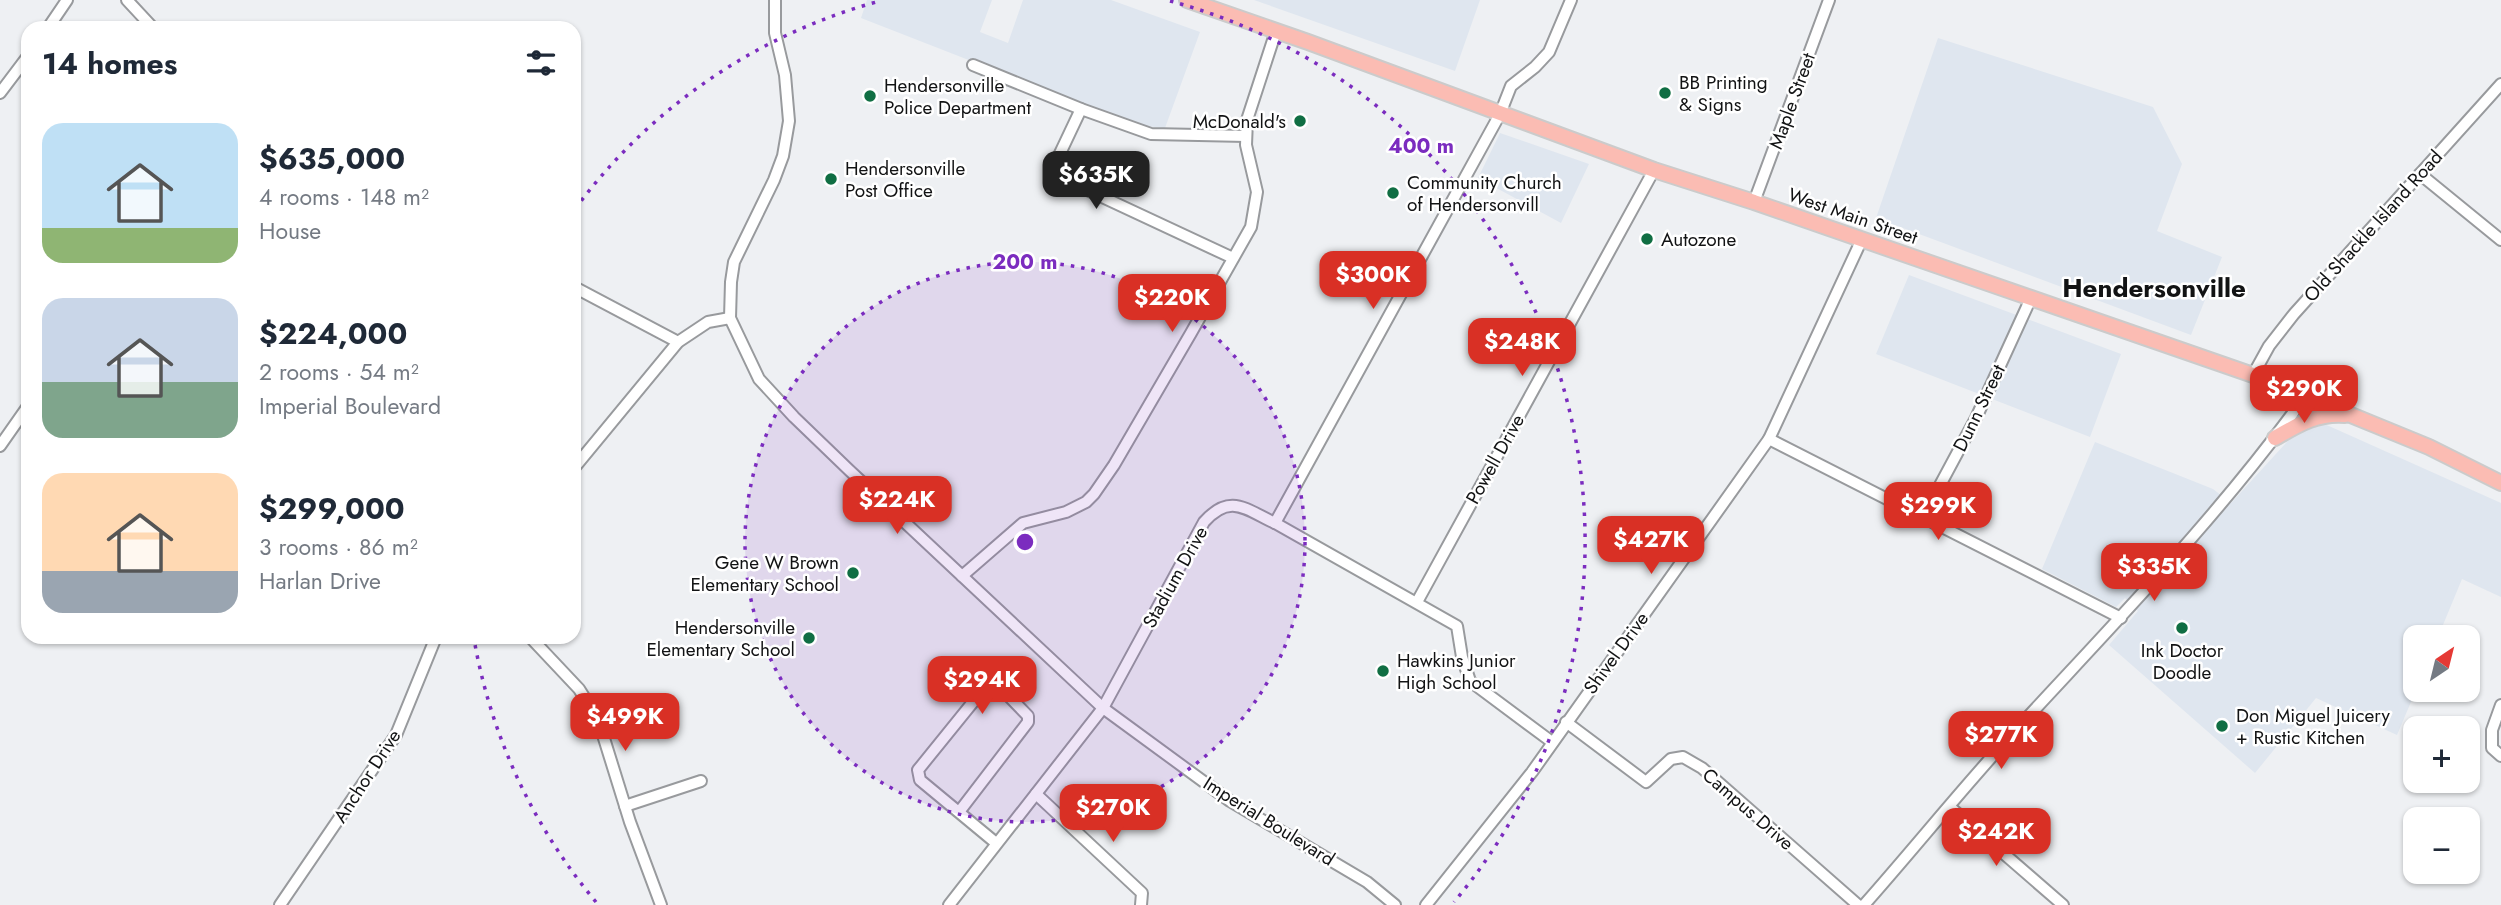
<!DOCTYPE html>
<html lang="en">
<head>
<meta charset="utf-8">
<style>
	body { margin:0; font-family:Jost,sans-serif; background:#f2f2f3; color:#1f2937; height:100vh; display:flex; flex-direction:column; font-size:26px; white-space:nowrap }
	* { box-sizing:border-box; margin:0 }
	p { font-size:23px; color:#747a83 }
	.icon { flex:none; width:38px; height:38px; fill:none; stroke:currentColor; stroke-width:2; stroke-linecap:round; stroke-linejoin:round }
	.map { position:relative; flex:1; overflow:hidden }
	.details { position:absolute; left:21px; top:21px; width:560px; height:623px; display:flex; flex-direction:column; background:#fff; border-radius:21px; box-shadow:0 2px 5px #0004 }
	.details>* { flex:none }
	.needle { width:46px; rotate:35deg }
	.controls { position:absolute; left:2403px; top:625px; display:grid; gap:14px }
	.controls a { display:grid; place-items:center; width:77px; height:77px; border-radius:14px; background:#fff; box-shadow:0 2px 5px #0004; font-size:35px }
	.price { position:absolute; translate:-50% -60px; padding:0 16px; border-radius:14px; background:#d93025; color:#fff; font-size:23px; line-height:46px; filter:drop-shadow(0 2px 4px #0008) }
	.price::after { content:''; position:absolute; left:50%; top:42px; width:21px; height:16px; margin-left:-10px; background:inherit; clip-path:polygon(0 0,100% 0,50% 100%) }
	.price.on { background:#222; color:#fff }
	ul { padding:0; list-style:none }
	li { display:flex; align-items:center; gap:21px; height:175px; padding:0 21px }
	li span { display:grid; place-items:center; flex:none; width:196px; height:140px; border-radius:21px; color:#555 }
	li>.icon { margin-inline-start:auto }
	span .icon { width:84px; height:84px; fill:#fffc; stroke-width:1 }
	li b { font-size:30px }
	h2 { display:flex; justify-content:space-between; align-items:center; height:84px; padding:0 21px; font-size:30px }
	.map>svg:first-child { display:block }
</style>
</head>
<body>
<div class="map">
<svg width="2501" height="905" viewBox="0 0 2501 905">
	<rect width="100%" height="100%" fill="#eef0f3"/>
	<g fill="#dfe6ef">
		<path d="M867,0h125l-12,32 28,11 15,-43h88l89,32 -35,96 -21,-2 -52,-18 -231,-90z"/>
		<path d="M1254,0h226l-25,71z"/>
		<path d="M1938,38l215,69 29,57 -25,67 65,26 -31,78 -315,-117z"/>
		<path d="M1500,133l89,31 -28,59 -83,-45z"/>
		<path d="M1909,275l212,79 -31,83 -214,-83z"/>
		<path d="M2320,422l181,81v94l-39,-18 -24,58h-23l1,53 -19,45 -81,-37 -61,75 -146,-128 29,-34 -13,-13 -9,9 -74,-38 53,-127 118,47 18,14 64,-70z"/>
	</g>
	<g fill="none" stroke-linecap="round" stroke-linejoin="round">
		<g stroke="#989a9d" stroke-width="14">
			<g id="minor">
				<path d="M127,0l26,28"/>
				<path d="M775,0v33l10,42 4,46 -6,35 -9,24 -40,82 -3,20 -1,36 29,61 35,38 55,53 254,238 127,93 137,81 28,23"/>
				<path d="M48,28l19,-28"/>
				<path d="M973,65l108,44 70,25 95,2"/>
				<path d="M0,93l28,-37"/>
				<path d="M1081,109l-26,55 13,17 165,77"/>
				<path d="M2420,174l81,66"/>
				<path d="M1754,202l75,-202"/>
				<path d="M574,287l104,55"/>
				<path d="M2253,375l16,-29 25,-32 207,-230"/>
				<path d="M1769,439l352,179"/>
				<path d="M0,446l28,-40"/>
				<path d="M574,468l104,-126 30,-20 22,-4"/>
				<path d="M1923,517l53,-99 55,-120"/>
				<path d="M1275,523l225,-409 11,-28 24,-19 14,-15 22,-52"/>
				<path d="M962,576l61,-53 43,-11 20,-10 8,-8 20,-29 77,-132 60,-106 6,-35 -11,-47 1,-25 29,-89"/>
				<path d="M1417,602l237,-432"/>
				<path d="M530,637l49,52 19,30 32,103 31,83"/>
				<path d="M2501,705l-9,25v18l9,8"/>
				<path d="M1566,722l80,60 25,-23 12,-2 19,11 156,137"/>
				<path d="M1036,794l106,99 -1,12"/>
				<path d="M625,806l76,-25"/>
				<path d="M1950,807l113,98"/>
				<path d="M959,812l69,-90v-6l-31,-32 -11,2 -68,84 2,10 76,63"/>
				<path d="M280,905l116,-170 40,-98"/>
				<path d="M949,905l154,-197 101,-186c26,-29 41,-13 71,1l182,103 5,31 8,24 82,61"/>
				<path d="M1426,905l106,-133 237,-333 93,-200"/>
				<path d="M1864,905c54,-61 105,-125 161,-185 97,-105 198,-209 281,-325"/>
			</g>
		</g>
		<g stroke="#cbcbcb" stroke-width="18">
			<g id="major">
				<path d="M1187,0l121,42 346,128 100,32 499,173 176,72 72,36"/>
				<path d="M2275,438c24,-14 42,-25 70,-23"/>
			</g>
		</g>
		<use href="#minor" stroke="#fff" stroke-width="10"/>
		<use href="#major" stroke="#fbbcb3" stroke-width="14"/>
	</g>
	<circle cx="1025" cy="542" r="280" fill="#7b2cbf" fill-opacity=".12"/>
	<g fill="none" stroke="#7b2cbf" stroke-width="3.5" stroke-dasharray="3.5 7">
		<circle cx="1025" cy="542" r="280"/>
		<path d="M596 902A560 560 0 0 1 474 639M575 209A560 560 0 0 1 880 1M1170 1A560 560 0 0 1 1454 902"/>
	</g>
	<g fill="#106e43" stroke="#fff" stroke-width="2.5">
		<circle cx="1665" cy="93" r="7"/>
		<circle cx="870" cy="96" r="7"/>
		<circle cx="1300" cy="121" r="7"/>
		<circle cx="831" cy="179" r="7"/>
		<circle cx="1393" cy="193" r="7"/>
		<circle cx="1647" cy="239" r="7"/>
		<circle cx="853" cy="573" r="7"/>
		<circle cx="2182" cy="628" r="7"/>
		<circle cx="809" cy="638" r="7"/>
		<circle cx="1383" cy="671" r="7"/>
		<circle cx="2222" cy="726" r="7"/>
	</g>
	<g text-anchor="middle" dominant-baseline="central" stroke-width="5" stroke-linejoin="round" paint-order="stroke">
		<g font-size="19" fill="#121314" stroke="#fff" text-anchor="start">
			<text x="1679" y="82">BB Printing<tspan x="1679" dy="22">&amp; Signs</tspan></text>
			<text x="884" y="85">Hendersonville<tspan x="884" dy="22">Police Department</tspan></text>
			<text x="1286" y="121" text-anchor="end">McDonald's</text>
			<text x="845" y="168">Hendersonville<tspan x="845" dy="22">Post Office</tspan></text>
			<text x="1407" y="182">Community Church<tspan x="1407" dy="22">of Hendersonvill</tspan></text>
			<text x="1661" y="239">Autozone</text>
			<text x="839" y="562" text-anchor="end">Gene W Brown<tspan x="839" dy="22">Elementary School</tspan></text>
			<text x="795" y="627" text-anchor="end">Hendersonville<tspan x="795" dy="22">Elementary School</tspan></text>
			<text x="2182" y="650" text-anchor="middle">Ink Doctor<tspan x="2182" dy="22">Doodle</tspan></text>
			<text x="1397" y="660">Hawkins Junior<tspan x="1397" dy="22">High School</tspan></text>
			<text x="2236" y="715">Don Miguel Juicery<tspan x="2236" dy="22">+ Rustic Kitchen</tspan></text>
		</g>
		<g font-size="19" fill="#121314" stroke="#fff">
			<text transform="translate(1792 101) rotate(-70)">Maple Street</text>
			<text transform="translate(1853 216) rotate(19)">West Main Street</text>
			<text transform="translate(2373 226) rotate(-48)">Old Shackle Island Road</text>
			<text transform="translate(1979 408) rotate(-64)">Dunn Street</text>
			<text transform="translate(1495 459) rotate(-61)">Powell Drive</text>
			<text transform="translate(1175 577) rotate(-61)">Stadium Drive</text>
			<text transform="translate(1616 653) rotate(-54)">Shivel Drive</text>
			<text transform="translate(367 776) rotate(-57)">Anchor Drive</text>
			<text transform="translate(1748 809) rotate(41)">Campus Drive</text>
			<text transform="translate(1269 821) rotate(32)">Imperial Boulevard</text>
		</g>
		<g font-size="26" font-weight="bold" fill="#121314" stroke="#fff">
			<text x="2154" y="288">Hendersonville</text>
		</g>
	</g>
	<circle cx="1025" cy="542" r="10" fill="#7b2cbf" stroke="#fff" stroke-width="3.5"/>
	<g font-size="21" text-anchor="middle" font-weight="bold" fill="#7b2cbf" stroke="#fff" stroke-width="5" stroke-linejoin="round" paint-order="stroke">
		<text x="1421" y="153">400 m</text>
		<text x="1025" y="269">200 m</text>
	</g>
</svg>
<div class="controls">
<a><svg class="needle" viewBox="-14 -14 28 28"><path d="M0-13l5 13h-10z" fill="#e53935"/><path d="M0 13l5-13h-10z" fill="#747a83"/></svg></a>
<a>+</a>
<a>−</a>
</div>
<b class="price on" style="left:1096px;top:211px">$635K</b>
<b class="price" style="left:1373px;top:311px">$300K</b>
<b class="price" style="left:1172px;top:334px">$220K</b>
<b class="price" style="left:1522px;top:378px">$248K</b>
<b class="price" style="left:2304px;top:425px">$290K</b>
<b class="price" style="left:897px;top:536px">$224K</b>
<b class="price" style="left:1938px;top:542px">$299K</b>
<b class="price" style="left:1651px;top:576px">$427K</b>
<b class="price" style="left:2154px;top:603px">$335K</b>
<b class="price" style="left:982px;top:716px">$294K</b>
<b class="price" style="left:625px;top:753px">$499K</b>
<b class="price" style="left:2001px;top:771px">$277K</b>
<b class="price" style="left:1113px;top:844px">$270K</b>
<b class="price" style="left:1996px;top:868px">$242K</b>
<section class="details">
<h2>14 homes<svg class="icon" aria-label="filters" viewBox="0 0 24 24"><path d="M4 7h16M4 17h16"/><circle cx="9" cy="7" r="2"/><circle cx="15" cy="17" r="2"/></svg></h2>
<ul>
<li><span style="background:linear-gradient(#bfe0f5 75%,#8fb573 0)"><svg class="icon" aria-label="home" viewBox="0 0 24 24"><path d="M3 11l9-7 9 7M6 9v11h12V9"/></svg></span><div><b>$635,000</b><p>4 rooms · 148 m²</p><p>House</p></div></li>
<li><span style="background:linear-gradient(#c9d6e8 60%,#7fa58c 0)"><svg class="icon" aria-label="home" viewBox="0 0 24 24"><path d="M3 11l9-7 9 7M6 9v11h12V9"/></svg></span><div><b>$224,000</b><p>2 rooms · 54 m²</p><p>Imperial Boulevard</p></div></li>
<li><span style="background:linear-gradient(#ffd9b3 70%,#9aa5b1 0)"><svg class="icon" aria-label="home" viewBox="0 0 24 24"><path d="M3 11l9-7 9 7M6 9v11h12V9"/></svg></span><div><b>$299,000</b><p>3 rooms · 86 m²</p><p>Harlan Drive</p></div></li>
</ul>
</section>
</div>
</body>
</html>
